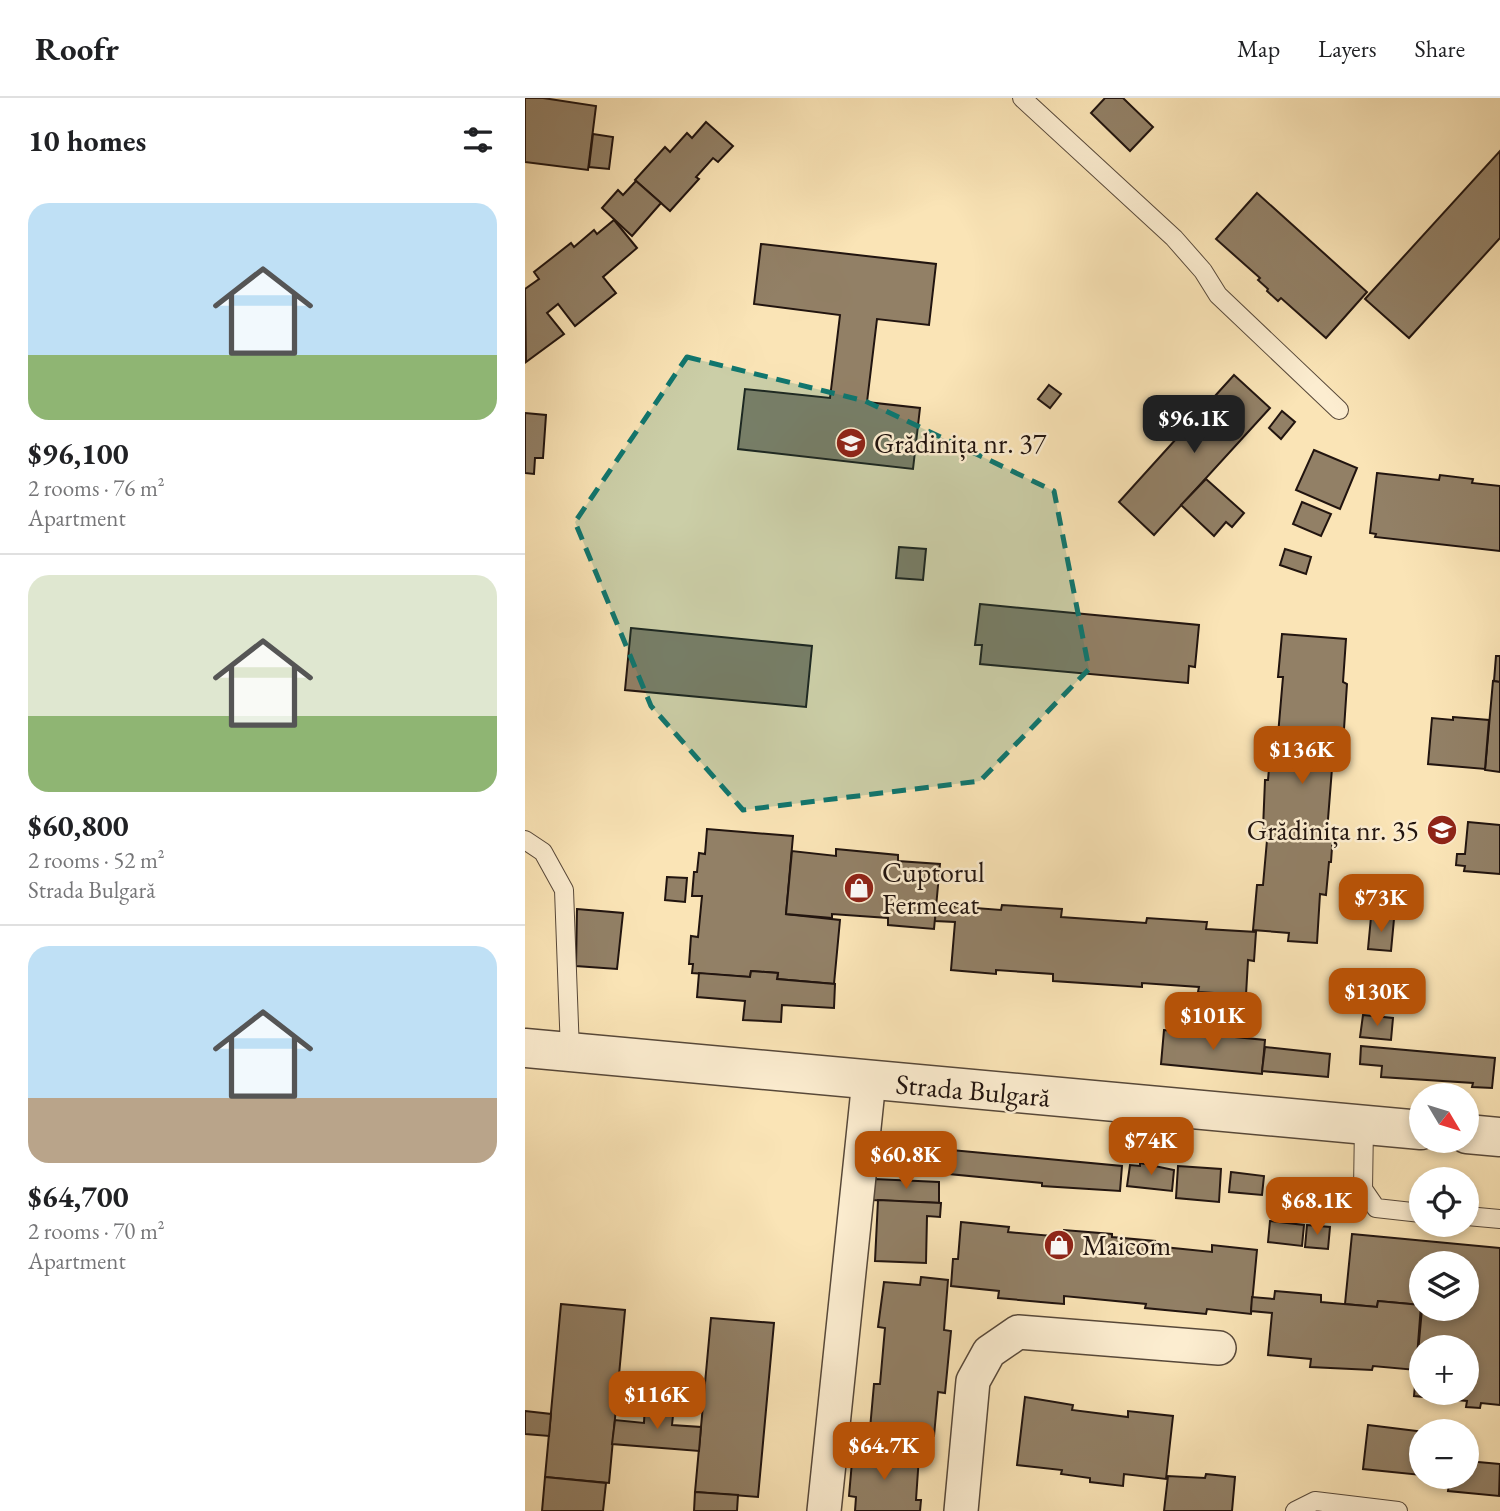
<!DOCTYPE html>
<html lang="en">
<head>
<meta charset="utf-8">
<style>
	body { margin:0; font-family:"EB Garamond",serif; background:#f2f2f2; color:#202124; height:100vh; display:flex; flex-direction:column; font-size:26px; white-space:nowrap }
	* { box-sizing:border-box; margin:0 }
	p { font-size:23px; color:#757577 }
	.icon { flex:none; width:38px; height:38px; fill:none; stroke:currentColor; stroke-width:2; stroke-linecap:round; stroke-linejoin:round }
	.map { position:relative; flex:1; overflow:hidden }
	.side { display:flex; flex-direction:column; background:#fff; width:525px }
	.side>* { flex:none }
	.needle { width:46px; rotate:128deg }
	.controls { position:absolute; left:884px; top:985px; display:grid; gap:14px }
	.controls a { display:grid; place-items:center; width:70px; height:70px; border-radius:50%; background:#fff; box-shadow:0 4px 10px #0003; font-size:35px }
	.price { position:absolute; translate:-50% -60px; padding:0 16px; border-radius:14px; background:#b45309; color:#fff; font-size:23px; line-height:46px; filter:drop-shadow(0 2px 4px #0008) }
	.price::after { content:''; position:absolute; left:50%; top:42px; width:21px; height:16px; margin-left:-10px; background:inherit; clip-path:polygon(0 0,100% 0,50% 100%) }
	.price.on { background:#222; color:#fff }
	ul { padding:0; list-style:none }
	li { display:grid; align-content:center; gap:14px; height:371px; padding:0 28px }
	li+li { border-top:2px solid #e0e0e0 }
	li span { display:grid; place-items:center; height:217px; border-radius:21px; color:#555 }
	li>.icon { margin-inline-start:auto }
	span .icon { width:126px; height:126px; fill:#fffc; stroke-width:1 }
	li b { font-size:30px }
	h2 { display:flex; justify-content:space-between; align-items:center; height:84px; padding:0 28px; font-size:30px }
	header { display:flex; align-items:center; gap:42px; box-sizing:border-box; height:98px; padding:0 35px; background:#fff; border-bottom:2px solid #e0e0e0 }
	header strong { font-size:33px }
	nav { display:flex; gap:38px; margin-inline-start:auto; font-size:24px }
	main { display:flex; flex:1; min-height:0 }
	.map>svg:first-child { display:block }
</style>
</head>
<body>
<header>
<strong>Roofr</strong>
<nav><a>Map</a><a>Layers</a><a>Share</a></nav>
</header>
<main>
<section class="side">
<h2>10 homes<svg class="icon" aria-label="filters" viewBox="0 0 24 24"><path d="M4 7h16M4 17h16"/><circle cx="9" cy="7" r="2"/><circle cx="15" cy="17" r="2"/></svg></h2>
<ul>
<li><span style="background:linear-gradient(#bfe0f5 70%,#8fb573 0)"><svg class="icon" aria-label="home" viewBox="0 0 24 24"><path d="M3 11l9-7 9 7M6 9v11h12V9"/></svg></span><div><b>$96,100</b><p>2 rooms · 76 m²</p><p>Apartment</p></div></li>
<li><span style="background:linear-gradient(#dfe7d0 65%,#8fb573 0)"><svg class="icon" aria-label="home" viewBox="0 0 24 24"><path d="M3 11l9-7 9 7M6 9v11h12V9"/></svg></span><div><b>$60,800</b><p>2 rooms · 52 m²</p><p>Strada Bulgară</p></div></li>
<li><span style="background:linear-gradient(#bfe0f5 70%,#b9a48a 0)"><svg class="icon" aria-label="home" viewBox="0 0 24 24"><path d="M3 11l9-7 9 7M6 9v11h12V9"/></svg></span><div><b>$64,700</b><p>2 rooms · 70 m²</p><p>Apartment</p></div></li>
</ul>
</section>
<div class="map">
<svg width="975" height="1413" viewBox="0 0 975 1413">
	<rect width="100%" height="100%" fill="#fae4b6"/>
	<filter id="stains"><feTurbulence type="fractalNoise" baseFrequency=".00286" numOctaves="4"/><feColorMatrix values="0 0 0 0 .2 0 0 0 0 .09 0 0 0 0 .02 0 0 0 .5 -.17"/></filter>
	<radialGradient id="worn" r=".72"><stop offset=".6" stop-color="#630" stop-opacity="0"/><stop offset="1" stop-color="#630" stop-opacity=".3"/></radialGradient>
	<g fill="#928066" stroke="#21140f" stroke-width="2" fill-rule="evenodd">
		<path d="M0,0h18l53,8 -8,64 -63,-8z"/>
		<path d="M580,0h18l30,29 -23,24 -39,-38z"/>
		<path d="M181,24l27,24 -15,16 -5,-4 -17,19 3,2 -29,32 -35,-31 30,-33 5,5 17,-19 5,5z"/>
		<path d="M68,36l20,3 -4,32 -20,-2z"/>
		<path d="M975,53v87l-91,100 -44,-39z"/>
		<path d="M111,83l25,22 -29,33 -30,-28 16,-18 5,5z"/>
		<path d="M732,95l110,99 -41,46 -45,-40 -3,3 -11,-10 1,-2 -10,-9 2,-2 -44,-39z"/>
		<path d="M89,122l23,28 -34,29 13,16 -41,33 -17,-22 -11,9 17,21 -38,28 -1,-73 14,-10 -5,-7 37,-29 3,4 20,-17 3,4z"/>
		<path d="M236,146l175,20 -7,61 -52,-6 -10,83 53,6 -7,61 -175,-20 7,-60 85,9 10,-83 -86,-11z"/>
		<path d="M709,277l36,33 -116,127 -35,-33z"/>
		<path d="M524,287l12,9 -11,14 -12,-9z"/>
		<path d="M757,313l13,11 -14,17 -12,-11z"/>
		<path d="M0,315l21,2 -3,43h-8l-1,16 -9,-1z"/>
		<path d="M789,352l43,18 -17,41 -44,-19z"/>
		<path d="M852,375l62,7 1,-5 33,4 -1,4 28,3v65l-125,-14 1,-3 -6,-1z"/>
		<path d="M681,381l38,34 -12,14 -6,-5 -12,14 -33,-31z"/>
		<path d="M777,404l29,12 -10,22 -28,-12z"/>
		<path d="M374,449l27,2 -3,31 -27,-2z"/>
		<path d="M760,451l26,8 -5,17 -26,-9z"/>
		<path d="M455,506l219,21 -4,42 -6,-1 -1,17 -208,-19 2,-19h-7z"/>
		<path d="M106,530l181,18 -6,61 -181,-17z"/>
		<path d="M757,536l64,5 -3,43 4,2 -4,60 -9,-1 -7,89 6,1 -2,29h-2l-3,33 -6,-1 -3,49 -29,-2 1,-8 -36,-3 4,-45h6l5,-56h-5l2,-49h3l4,-46 6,1 5,-58h-5z"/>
		<path d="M971,558h4v26l-6,-1z"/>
		<path d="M968,583l7,1v90l-15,-2z"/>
		<path d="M928,619l36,3 -4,49 -57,-5 4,-46 21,2z"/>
		<path d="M943,724l32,3v49l-36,-3 1,-5 -9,-1 1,-11h8z"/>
		<path d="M182,731l86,7 -7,78 54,6 -6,64 -57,-5 1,-6 -27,-2 -1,6 -58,-4 1,-9h-4l2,-28 7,1 4,-41h-10l2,-24h3l2,-19 6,1z"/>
		<path d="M311,751l62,6v6l42,3 -6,65 -46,-4v-7l-56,-4v4l-46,-4 6,-63 44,5z"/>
		<path d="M142,779l20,1 -2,24 -20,-2z"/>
		<path d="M849,787l23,1v24h-20v-8h-3z"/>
		<path d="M411,807l65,5 1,-5 60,4 -1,8 85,6 1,-5 58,4h2l-1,7 50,3 -2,29 -6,-1 -2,35 -48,-3 1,-5 -57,-4v4l-89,-6v-7l-57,-4v4l-45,-4 4,-48 -20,-1z"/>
		<path d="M52,811l46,4 -6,56 -41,-3z"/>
		<path d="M846,819l23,2 -3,32 -23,-2z"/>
		<path d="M226,873l27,2 -1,6 58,5 -1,24 -52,-3 -1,17 -38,-2 2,-19 -48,-4 2,-24 51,4z"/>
		<path d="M838,917l30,3 -2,22 -31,-3z"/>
		<path d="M639,932l101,10 -3,34 -101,-10z"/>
		<path d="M836,948l134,12 -3,30 -20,-1 1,-4 -92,-6 1,-11 -22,-2z"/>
		<path d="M740,949l65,7 -2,23 -66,-6z"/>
		<path d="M351,1035l66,7 5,6 -3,29 -75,-8z"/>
		<path d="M426,1052l171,16 -2,25 -78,-5v-3l-93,-9z"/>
		<path d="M615,1065l34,7 -2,21 -45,-5 3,-21 10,1z"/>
		<path d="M653,1068l43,3 -2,33 -43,-4z"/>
		<path d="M706,1074l33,4 -2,19 -33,-3z"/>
		<path d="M349,1081l65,3v21l-67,-3z"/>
		<path d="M768,1086l15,2 -4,29 -14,-2z"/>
		<path d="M353,1102l63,3 -1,14 -13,-1 -1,47 -51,-2z"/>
		<path d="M745,1123l34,4 -2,21 -34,-4z"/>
		<path d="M436,1124l48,5 -1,5 55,5 1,-7 48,4v3l43,4 -1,5 58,6v-7l45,5 -6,64 -44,-5 -1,5 -61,-6 1,-4 -82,-8v8l-12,-1 -54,-5 1,-7 -48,-5 2,-27h5z"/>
		<path d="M782,1127l23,2 -2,22 -23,-2z"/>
		<path d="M827,1136l148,14v157l-19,-2 -1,5 -14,-1 1,-6 -53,-5 8,-87h45v-45h-46v41l-43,-4 -1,6 -32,-3zM896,1250h46v45h-46z"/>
		<path d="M396,1179l27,3 -4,50 7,1 -6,62 -7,-1 -4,44 -64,-7 4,-45h6l5,-56 -7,-1 6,-45 36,3z"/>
		<path d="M750,1193l46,4v7l56,5 1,-6 43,4 -5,65 -43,-4 -1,4 -62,-3 1,-8 -43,-4 4,-42 -21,-2 1,-14 22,2z"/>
		<path d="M36,1206l64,6 -16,173 -64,-6z"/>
		<path d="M186,1220l63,5 -16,174 -63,-5z"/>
		<path d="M500,1299l48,8 -1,5 56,7v-6l45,5 -7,63 -42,-5 -1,12 -33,-4v-4l-29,-4 1,-4 -45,-5z"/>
		<path d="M120,1305l29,3 -2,19 29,2 -2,24 -87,-7 3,-24 29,3z"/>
		<path d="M0,1313l26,3 -2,22 -24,-2z"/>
		<path d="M843,1327l57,7h-4v43l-58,-6z"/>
		<path d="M351,1332l16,2 -2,21 -16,-1z"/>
		<path d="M328,1352l66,6 -3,44h5l-1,11h-65l1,-14 -7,-1z"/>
		<path d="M942,1363l33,3 -1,32 -51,-5 2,-14h17z"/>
		<path d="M681,1376l29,3 -3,34h-68l4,-35 37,2z"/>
		<path d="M20,1379l61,6 -3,28h-61z"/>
		<path d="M170,1394l43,3 -1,16h-43z"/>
	</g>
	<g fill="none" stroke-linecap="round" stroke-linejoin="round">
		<g stroke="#574839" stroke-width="20">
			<g id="service">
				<path d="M497,0l152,140 29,33 15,24 121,115"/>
				<path d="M0,742l18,12 21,38 6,162"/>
				<path d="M839,1027l-1,64 13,19 45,5"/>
				<path d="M942,1118l33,3"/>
				<path d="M770,1413l20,-10 83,10"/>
			</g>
		</g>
		<g stroke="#574839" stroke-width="36">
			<g id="minor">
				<path d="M299,1413l45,-431"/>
				<path d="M436,1413l12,-130 16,-29 29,-20 201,16"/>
			</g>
		</g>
		<g stroke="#574839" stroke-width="41">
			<g id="tertiary">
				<path d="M0,950l896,82"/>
				<path d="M942,1036l33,3"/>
			</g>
		</g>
		<use href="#service" stroke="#fcedd0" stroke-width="18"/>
		<use href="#minor" stroke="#fcedd0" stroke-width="33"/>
		<use href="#tertiary" stroke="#fcedd0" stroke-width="38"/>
	</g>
	<path fill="#0f766e" fill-opacity="0.2" stroke="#0f766e" stroke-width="5" stroke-dasharray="14 9" stroke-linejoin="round" d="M162,259l178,44 189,90 35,178 -109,112 -237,29 -92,-104 -76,-184z"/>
	<defs>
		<g id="school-disc" transform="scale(1.575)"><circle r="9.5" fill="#8f2418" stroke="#fcedd0"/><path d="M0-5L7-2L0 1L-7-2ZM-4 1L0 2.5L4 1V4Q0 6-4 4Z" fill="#fff"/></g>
		<g id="shop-disc" transform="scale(1.575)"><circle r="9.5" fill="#8f2418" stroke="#fcedd0"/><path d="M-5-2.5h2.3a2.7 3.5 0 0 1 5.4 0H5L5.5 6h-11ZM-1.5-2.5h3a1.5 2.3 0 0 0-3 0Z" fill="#fff"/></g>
	</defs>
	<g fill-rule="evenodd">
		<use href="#school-disc" x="326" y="345"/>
		<use href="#school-disc" x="917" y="732"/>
		<use href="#shop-disc" x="334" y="790"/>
		<use href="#shop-disc" x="534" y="1147"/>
	</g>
	<g text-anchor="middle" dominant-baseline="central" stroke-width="5" stroke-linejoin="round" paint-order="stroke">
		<g font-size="28" fill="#21140f" stroke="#fcedd0" text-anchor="start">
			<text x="349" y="345">Grădinița nr. 37</text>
			<text x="894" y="732" text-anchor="end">Grădinița nr. 35</text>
			<text x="357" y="774">Cuptorul<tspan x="357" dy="32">Fermecat</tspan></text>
			<text x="557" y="1147">Maicom</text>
		</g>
		<g font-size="28" fill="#21140f" stroke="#fcedd0">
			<text transform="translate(448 992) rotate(5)">Strada Bulgară</text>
		</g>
	</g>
	<rect width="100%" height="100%" filter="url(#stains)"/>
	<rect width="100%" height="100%" fill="url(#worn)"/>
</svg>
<div class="controls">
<a><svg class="needle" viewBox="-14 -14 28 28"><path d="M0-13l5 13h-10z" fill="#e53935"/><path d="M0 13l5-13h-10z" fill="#757577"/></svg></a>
<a><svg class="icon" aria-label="locate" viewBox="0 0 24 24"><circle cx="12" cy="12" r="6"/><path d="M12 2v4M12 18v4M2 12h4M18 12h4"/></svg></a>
<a><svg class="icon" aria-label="layers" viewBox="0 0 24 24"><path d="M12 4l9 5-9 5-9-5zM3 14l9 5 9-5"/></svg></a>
<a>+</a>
<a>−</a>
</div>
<b class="price on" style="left:669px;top:357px">$96.1K</b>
<b class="price" style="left:777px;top:688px">$136K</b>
<b class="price" style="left:856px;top:836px">$73K</b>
<b class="price" style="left:852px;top:930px">$130K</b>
<b class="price" style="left:688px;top:954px">$101K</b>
<b class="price" style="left:626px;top:1079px">$74K</b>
<b class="price" style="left:381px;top:1093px">$60.8K</b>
<b class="price" style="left:792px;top:1139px">$68.1K</b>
<b class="price" style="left:132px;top:1333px">$116K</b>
<b class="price" style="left:359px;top:1384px">$64.7K</b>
</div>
</main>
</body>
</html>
